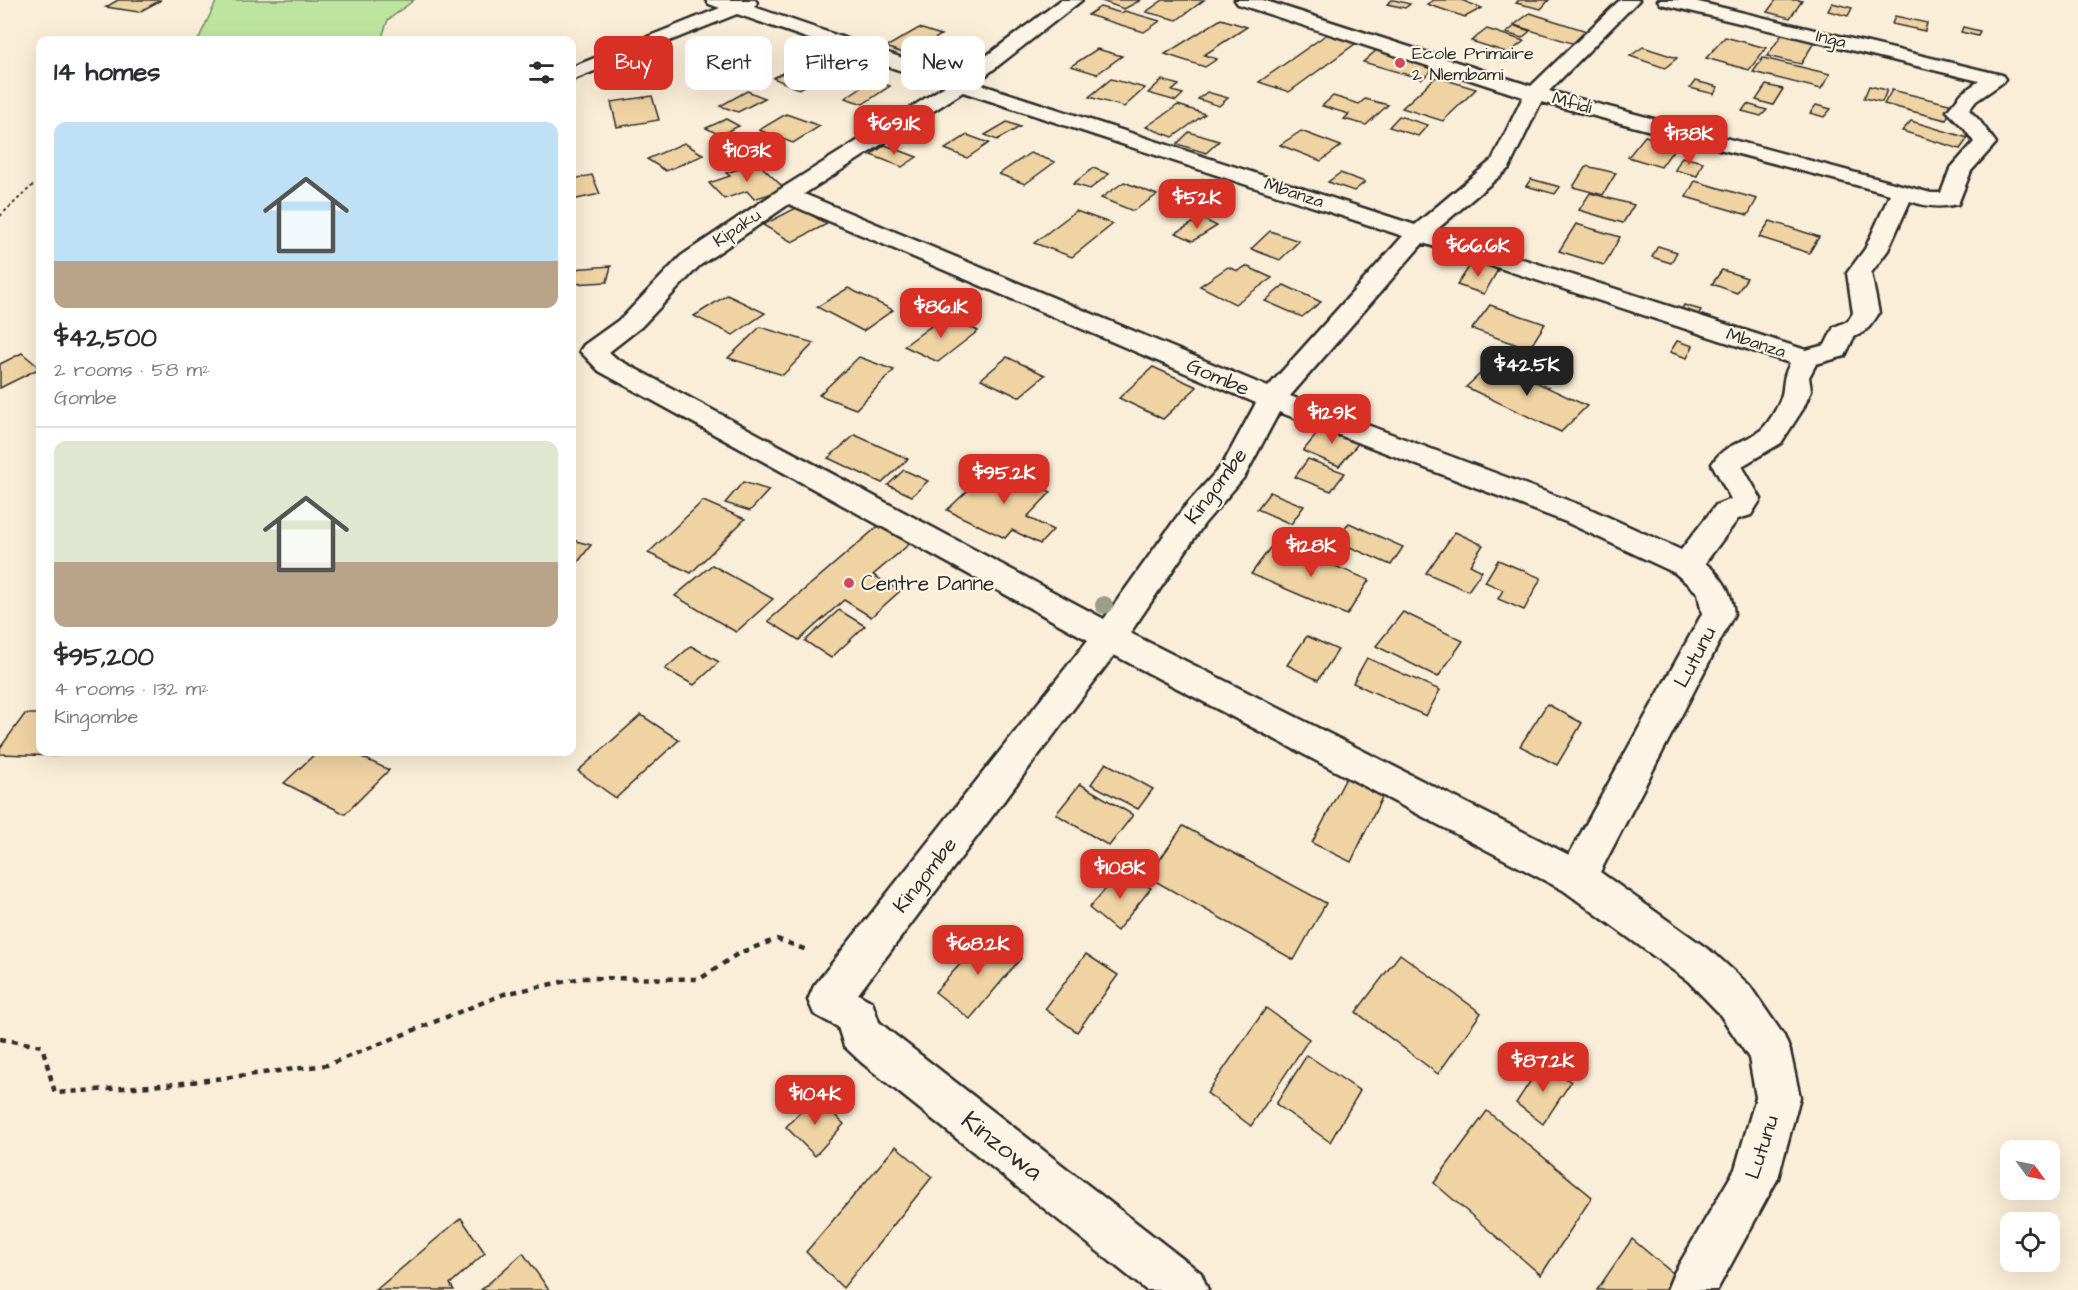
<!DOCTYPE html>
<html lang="en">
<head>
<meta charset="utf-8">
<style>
	body { margin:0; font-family:"Architects Daughter",sans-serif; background:#f2f2f3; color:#2b2b33; height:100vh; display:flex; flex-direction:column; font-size:22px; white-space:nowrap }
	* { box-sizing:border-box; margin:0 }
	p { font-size:20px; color:#7c7c81 }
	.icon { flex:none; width:33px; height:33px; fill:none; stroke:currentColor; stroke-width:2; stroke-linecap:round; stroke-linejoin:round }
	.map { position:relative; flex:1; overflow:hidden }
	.details { position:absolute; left:36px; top:36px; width:540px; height:720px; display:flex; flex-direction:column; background:#fff; border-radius:12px; box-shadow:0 6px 24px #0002 }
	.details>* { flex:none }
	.guide { position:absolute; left:594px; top:36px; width:570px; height:54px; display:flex; gap:12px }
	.needle { width:39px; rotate:123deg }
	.controls { position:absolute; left:2000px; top:1140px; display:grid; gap:12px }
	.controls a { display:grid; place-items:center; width:60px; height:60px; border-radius:12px; background:#fff; box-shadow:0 6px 24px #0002; font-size:30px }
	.price { position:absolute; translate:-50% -51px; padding:0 14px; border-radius:12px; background:#d93025; color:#fff; font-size:20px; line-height:39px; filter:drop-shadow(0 2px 3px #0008) }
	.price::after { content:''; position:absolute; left:50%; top:36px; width:18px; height:14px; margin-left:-9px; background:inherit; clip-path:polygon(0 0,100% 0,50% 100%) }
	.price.active { background:#222; color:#fff }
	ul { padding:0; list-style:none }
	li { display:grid; align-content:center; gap:12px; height:318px; padding:0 18px }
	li+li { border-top:2px solid #e1e1e2 }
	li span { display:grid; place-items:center; height:186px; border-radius:12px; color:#555 }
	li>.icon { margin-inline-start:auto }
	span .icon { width:108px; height:108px; fill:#fffc; stroke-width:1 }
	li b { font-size:26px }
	h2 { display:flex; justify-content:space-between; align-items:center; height:72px; padding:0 18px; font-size:26px }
	.chip { padding:0 21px; border-radius:12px; background:#fff; box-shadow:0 6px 24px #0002; font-size:21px; line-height:54px }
	.chip.active { background:#d93025; color:#fff }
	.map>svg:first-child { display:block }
</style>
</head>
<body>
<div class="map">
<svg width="2078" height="1290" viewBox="0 0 2078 1290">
	<rect width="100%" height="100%" fill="#faeed8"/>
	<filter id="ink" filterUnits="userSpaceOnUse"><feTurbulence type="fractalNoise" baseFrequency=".0167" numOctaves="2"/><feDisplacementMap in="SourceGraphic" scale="12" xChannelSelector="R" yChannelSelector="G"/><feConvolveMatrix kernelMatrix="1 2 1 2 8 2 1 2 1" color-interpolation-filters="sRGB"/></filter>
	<g filter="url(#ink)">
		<path fill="#bee5a0" stroke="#748866" stroke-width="1.5" d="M217,0h197l-26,20 -7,20h-183z"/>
		<g fill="#f0d3a3" stroke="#2b2b2b" stroke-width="1.5">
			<path d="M118,0h43l-22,12 -33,-5z"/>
			<path d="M1099,0h42l-17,9z"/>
			<path d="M1163,0h41l-27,20 -31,-8z"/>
			<path d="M1392,0h2l16,4 -5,4 -18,-4z"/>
			<path d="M1434,0h27l21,8 -17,9 -38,-13z"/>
			<path d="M1519,0h30l-8,9 -25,-6z"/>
			<path d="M1776,0h22l4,1 -12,17 -23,-6z"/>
			<path d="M1832,3l20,5 -4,8 -20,-5z"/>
			<path d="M1100,7l21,6 4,-2 35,10 -16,11 -56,-17z"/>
			<path d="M1530,13l63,20 -15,12 -64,-20z"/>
			<path d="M1895,16l32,7 -2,8 -33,-7z"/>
			<path d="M1221,19l26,8 -43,28 13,4 -12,8 -40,-13z"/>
			<path d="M1515,26l15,5 -8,7 -16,-5z"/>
			<path d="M1963,27l17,4 -2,5 -17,-4z"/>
			<path d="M919,28l22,7 -33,20 -22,-8z"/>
			<path d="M1487,29l37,12 -15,12 -38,-12z"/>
			<path d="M1330,32l29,9 -70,51 -30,-10z"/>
			<path d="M1783,33l32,8 -14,23 -34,-8z"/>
			<path d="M1725,37l41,11 -17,22 -43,-12z"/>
			<path d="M1643,47l34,11 -12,10 -35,-12z"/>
			<path d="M1379,48l59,17 -16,14 -59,-17z"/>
			<path d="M1097,49l25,7 -25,18 -26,-8z"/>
			<path d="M1763,58l67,16 -9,15 -68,-17z"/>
			<path d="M788,70l27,11 -16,8 -26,-11z"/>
			<path d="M1436,77l40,12 -33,32 -41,-13z"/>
			<path d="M1111,79l34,9 -21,19 -35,-10z"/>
			<path d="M872,80l18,6 -27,18 -18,-6z"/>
			<path d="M1162,80l17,5 -7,6 11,3 -7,7 -28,-8z"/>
			<path d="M1695,81l23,6 -4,7 -24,-6z"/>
			<path d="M1766,85l17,4 -10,16 -17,-5z"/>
			<path d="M1869,86l18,4 -5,12 -18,-4z"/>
			<path d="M1892,90l61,15 -7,15 -62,-16z"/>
			<path d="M747,91l18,7 -27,14 -18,-6z"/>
			<path d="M1207,92l21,6 -9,8 -21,-7z"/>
			<path d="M652,96l7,24 -42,7 -6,-25z"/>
			<path d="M1333,96l26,8 6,-5 23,6 -22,20 -22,-6 5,-5 -27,-8z"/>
			<path d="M1747,104l20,6 -6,6 -19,-5z"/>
			<path d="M1178,105l27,9 -32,23 -27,-10z"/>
			<path d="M1816,105l15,4 -7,8 -14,-4z"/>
			<path d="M786,114l34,12 -27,17 -34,-13z"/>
			<path d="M1399,116l29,9 -10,11 -29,-9z"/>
			<path d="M726,119l13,7 -19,9 -14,-7z"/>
			<path d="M1911,121l57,17 -8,11 -58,-18z"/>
			<path d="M1007,122l13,5 -23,13 -12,-5z"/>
			<path d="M1301,131l40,15 -20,15 -41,-16z"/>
			<path d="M1189,132l30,9 -13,12 -29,-9z"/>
			<path d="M967,135l22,8 -22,15 -22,-9z"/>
			<path d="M1645,136l32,9 -16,22 -33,-10z"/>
			<path d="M684,143l20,12 -38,16 -19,-12z"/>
			<path d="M885,145l32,12 -15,10 -31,-12z"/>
			<path d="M1030,153l25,9 -30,22 -26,-10z"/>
			<path d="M1682,157l21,5 -6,14 -22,-6z"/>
			<path d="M758,163l27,26 -31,10 -7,-8 -23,8 -15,-16 21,-7 -4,-3z"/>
			<path d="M1586,166l30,7 -13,22 -30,-8z"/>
			<path d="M1093,168l16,6 -19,15 -17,-5z"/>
			<path d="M1340,173l25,9 -11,9 -26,-9z"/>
			<path d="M592,175l8,19 -28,6v-21z"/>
			<path d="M1531,179l29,8 -5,7 -29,-8z"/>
			<path d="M1695,181l62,18 -9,16 -62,-18z"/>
			<path d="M1124,182l33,13 -24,16 -32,-13z"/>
			<path d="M1590,193l44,12 -11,18 -44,-13z"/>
			<path d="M798,207l29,17 -35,18 -29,-17z"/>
			<path d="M1076,211l37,13 -41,33 -38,-14z"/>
			<path d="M1201,218l16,8 -24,15 -17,-8z"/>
			<path d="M1770,221l49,16 -10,16 -50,-16z"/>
			<path d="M1576,224l44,13 -16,28 -45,-14z"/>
			<path d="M1270,231l29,10 -19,19 -29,-11z"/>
			<path d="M1658,246l19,6 -6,11 -19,-6z"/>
			<path d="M1473,261l25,9 -14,24 -27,-9z"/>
			<path d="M611,266l-4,16 -35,2v-15z"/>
			<path d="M1246,266l26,12 -37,26 -35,-18 28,-19 10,4z"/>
			<path d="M1722,270l25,8 -10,15 -25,-9z"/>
			<path d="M1284,285l37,17 -19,15 -37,-16z"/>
			<path d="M848,288l45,22 -30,21 -46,-24z"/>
			<path d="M727,295l38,18 -32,22 -39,-19z"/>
			<path d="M1490,305l55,19 -16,25 -57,-20z"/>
			<path d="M1684,305l17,5 -4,7 -17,-5z"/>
			<path d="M946,315l32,16 -40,31 -34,-16z"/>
			<path d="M760,327l54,16 -31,32 -55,-17z"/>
			<path d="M1677,341l16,5 -6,12 -17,-6z"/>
			<path d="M22,353l18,15 -40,20v-24z"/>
			<path d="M859,357l35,13 -38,39 -37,-14z"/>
			<path d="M1007,357l38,18 -26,22 -38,-18z"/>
			<path d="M1493,362l94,44 -26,26 -95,-45z"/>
			<path d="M1153,367l44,20 -34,32 -44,-21z"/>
			<path d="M1325,424l37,15 -23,27 -36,-15z"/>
			<path d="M855,435l53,24 -26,24 -54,-25z"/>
			<path d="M1308,459l37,14 -14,18 -36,-14z"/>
			<path d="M995,465l56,27 -24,25 26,13 -13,14 -28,-14 -7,8 -58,-28z"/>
			<path d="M904,470l24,11 -16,15 -24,-11z"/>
			<path d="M743,482l26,8 -19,21 -25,-8z"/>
			<path d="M1270,492l34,14 -13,18 -34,-15z"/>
			<path d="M703,501l42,18 -54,54 -43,-20z"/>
			<path d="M883,522l31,18 -41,35 27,16 -29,26 -27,-17 -45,40 -31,-19z"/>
			<path d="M1349,523l54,24 -12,18 -55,-24z"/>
			<path d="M1455,532l28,13 -13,20 12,6 -14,20 -42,-18z"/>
			<path d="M572,540l19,5 -19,25z"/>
			<path d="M1275,541l94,39 -22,35 -96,-41z"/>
			<path d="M1498,560l43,18 -17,32 -26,-11 5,-9 -18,-8z"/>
			<path d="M712,565l61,34 -37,33 -61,-36z"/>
			<path d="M839,610l26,16 -34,32 -26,-17z"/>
			<path d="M1403,612l60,29 -25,36 -62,-31z"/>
			<path d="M1307,636l31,14 -20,30 -31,-15z"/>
			<path d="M691,646l28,16 -25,23 -29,-16z"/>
			<path d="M1367,658l73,32 -14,26 -73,-33z"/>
			<path d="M1547,704l35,19 -25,42 -37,-19z"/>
			<path d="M25,714h15v38h21l-3,4 -58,-2v-6z"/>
			<path d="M641,715l38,25 -63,58 -38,-27z"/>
			<path d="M317,752h34l38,18 -44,44 -61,-31z"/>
			<path d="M1106,763l47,26 -15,20 -47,-25z"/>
			<path d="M1346,778l37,17 -32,67 -39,-19z"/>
			<path d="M1080,784l53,31 -24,31 -53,-32z"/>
			<path d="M1183,826l143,77 -32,57 -146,-83z"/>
			<path d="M1121,871l30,17 -34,43 -28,-23z"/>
			<path d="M988,933l33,25 -51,61 -35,-27z"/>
			<path d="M1086,954l32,21 -41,57 -32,-23z"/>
			<path d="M1400,954l81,59 -43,61 -82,-62z"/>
			<path d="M1266,1008l43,31 -58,87 -44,-33z"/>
			<path d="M1307,1055l53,36 -30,51 -54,-38z"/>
			<path d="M1543,1062l28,20 -28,42 -27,-21z"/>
			<path d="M815,1096l29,28 -29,32 -29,-29z"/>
			<path d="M1487,1111l105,86 -51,78 -107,-92z"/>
			<path d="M896,1146l36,31 -89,111 -37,-36z"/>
			<path d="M461,1218l24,35 -35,31 4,6h-78z"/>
			<path d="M1632,1239l44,37 -8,14h-71z"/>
			<path d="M523,1253l26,37h-68z"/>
		</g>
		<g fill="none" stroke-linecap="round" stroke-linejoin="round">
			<g stroke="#2b2b2b" stroke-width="5">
				<path id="street" d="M706,0h49l2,3 -3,4 204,70 103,-77h21l-106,83 439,142 77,-65 31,-63 -285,-93 -3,-4h28l268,86 89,-86h19l-90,91 382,102h10l9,-24 24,-27 -10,-14 -17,-17 15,-18 17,-12 -318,-77 -3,-4h32l312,75 3,4 -3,4 -26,18 -7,9 10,10 17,23 -25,28 -13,33c-17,4 -32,3 -48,-3l-22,49 -17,23 8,40c-8,12 -11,18 -25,24l-9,19 -29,8 -7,13 2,14 -8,18 -22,34 -39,23 19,33 -10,16 -13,4 -33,44c17,13 27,29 29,51l-134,258 116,83 33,30 35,51 6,15 10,46 -22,81 -61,112h-50l7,-17 61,-104 21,-72 -7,-39 -30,-45 -31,-32 -125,-91 -449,-235 -256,339 14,8 7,20 12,10 310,241 7,17h-62l-285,-228 -17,-16 -6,-19 -24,-13 -6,-14 6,-14 274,-346 -489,-269 -19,-20 4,-6 39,-28 58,-61 98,-66 166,-104 -208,-72 -165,66v-13l148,-59 -11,-4zM963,92l440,144 -135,151 -464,-193zM1541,102l349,92 -25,55 -18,24 6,40 -5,8 -14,6 -9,18 -19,5 -371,-119 74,-63zM789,204l467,199 -33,61 -41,46 -78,109 -487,-260 -8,-7 32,-25 58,-61zM1423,243l367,120c-5,10 -6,15 -7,26 -1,12 -13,33 -22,41 -17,13 -37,14 -49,34l19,35 -15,6 -35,45 -93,-42 -298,-112zM1279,412l287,110 109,51 23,20 4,21 -133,241 -439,-222 74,-109 41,-48z"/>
			</g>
			<path stroke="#2b2b2b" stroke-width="2" stroke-dasharray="3 3" stroke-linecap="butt" d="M0,216l34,-32"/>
			<path stroke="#2b2b2b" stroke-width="4.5" stroke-dasharray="6 6" stroke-linecap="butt" d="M0,1039l42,7 13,47 121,-9 151,-19 177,-71 77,-16 119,1 39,-26 38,-14 30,11"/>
			<use href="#street" fill="#fcf5e5" fill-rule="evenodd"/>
		</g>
		<circle fill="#9c9d89" cx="1104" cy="605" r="9"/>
	</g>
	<g fill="#d1495b" stroke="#fcf5e5" stroke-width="2">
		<circle cx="1400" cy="63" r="6"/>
		<circle cx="849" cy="583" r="6"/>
	</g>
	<g text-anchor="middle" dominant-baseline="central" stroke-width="4.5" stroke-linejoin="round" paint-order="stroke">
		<g font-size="18" fill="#2b2b2b" stroke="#fcf5e5">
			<text transform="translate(1831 39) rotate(14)">Inga</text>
			<text transform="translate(1572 103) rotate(15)">Mfidi</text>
			<text transform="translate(1294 193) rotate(18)">Mbanza</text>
			<text transform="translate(737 228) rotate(-34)">Kipaku</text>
			<text transform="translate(1756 343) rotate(18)">Mbanza</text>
		</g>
		<g font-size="18" fill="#2b2b2b" stroke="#fcf5e5" text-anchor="start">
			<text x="1412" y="53">Ecole Primaire<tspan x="1412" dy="21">2 Nlembami</tspan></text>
		</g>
		<g font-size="21" fill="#2b2b2b" stroke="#fcf5e5">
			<text transform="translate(1218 377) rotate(23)">Gombe</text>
			<text transform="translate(1216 486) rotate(-53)">Kingombe</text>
			<text transform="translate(1695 657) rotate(-62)">Lutunu</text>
			<text transform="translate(925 875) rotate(-52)">Kingombe</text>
			<text transform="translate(1762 1147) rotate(-72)">Lutunu</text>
		</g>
		<g font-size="21" fill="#2b2b2b" stroke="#fcf5e5" text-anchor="start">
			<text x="861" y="583">Centre Danne</text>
		</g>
		<g font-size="26" fill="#2b2b2b" stroke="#fcf5e5">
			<text transform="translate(1002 1146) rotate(38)">Kinzowa</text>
		</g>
	</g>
</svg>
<div class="controls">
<a><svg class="needle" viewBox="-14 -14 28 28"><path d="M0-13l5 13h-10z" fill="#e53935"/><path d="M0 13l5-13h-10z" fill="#7c7c81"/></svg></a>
<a><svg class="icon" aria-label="locate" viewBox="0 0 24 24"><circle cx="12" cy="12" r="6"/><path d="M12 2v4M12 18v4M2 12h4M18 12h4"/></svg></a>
</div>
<b class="price" style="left:894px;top:156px">$69.1K</b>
<b class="price" style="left:1689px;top:166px">$138K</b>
<b class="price" style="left:747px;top:183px">$103K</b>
<b class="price" style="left:1197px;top:230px">$52K</b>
<b class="price" style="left:1478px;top:278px">$66.6K</b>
<b class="price" style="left:941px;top:339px">$86.1K</b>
<b class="price active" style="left:1527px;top:397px">$42.5K</b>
<b class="price" style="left:1332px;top:445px">$129K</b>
<b class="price" style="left:1004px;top:505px">$95.2K</b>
<b class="price" style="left:1311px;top:578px">$128K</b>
<b class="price" style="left:1120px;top:900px">$108K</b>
<b class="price" style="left:978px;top:976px">$68.2K</b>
<b class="price" style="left:1543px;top:1093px">$87.2K</b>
<b class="price" style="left:815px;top:1126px">$104K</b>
<div class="guide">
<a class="chip active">Buy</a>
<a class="chip">Rent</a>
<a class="chip">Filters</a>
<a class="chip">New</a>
</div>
<section class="details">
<h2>14 homes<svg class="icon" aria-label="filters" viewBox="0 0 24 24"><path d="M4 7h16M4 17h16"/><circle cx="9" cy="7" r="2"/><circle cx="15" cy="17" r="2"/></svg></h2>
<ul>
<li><span style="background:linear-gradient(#bfe0f5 75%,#b9a48a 0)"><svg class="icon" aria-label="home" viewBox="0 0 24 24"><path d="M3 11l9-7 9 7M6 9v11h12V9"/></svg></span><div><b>$42,500</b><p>2 rooms · 58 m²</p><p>Gombe</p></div></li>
<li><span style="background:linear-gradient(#dfe7d0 65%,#b9a48a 0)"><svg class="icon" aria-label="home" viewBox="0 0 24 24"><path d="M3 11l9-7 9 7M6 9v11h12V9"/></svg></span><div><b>$95,200</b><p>4 rooms · 132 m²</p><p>Kingombe</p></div></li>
</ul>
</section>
</div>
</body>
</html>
